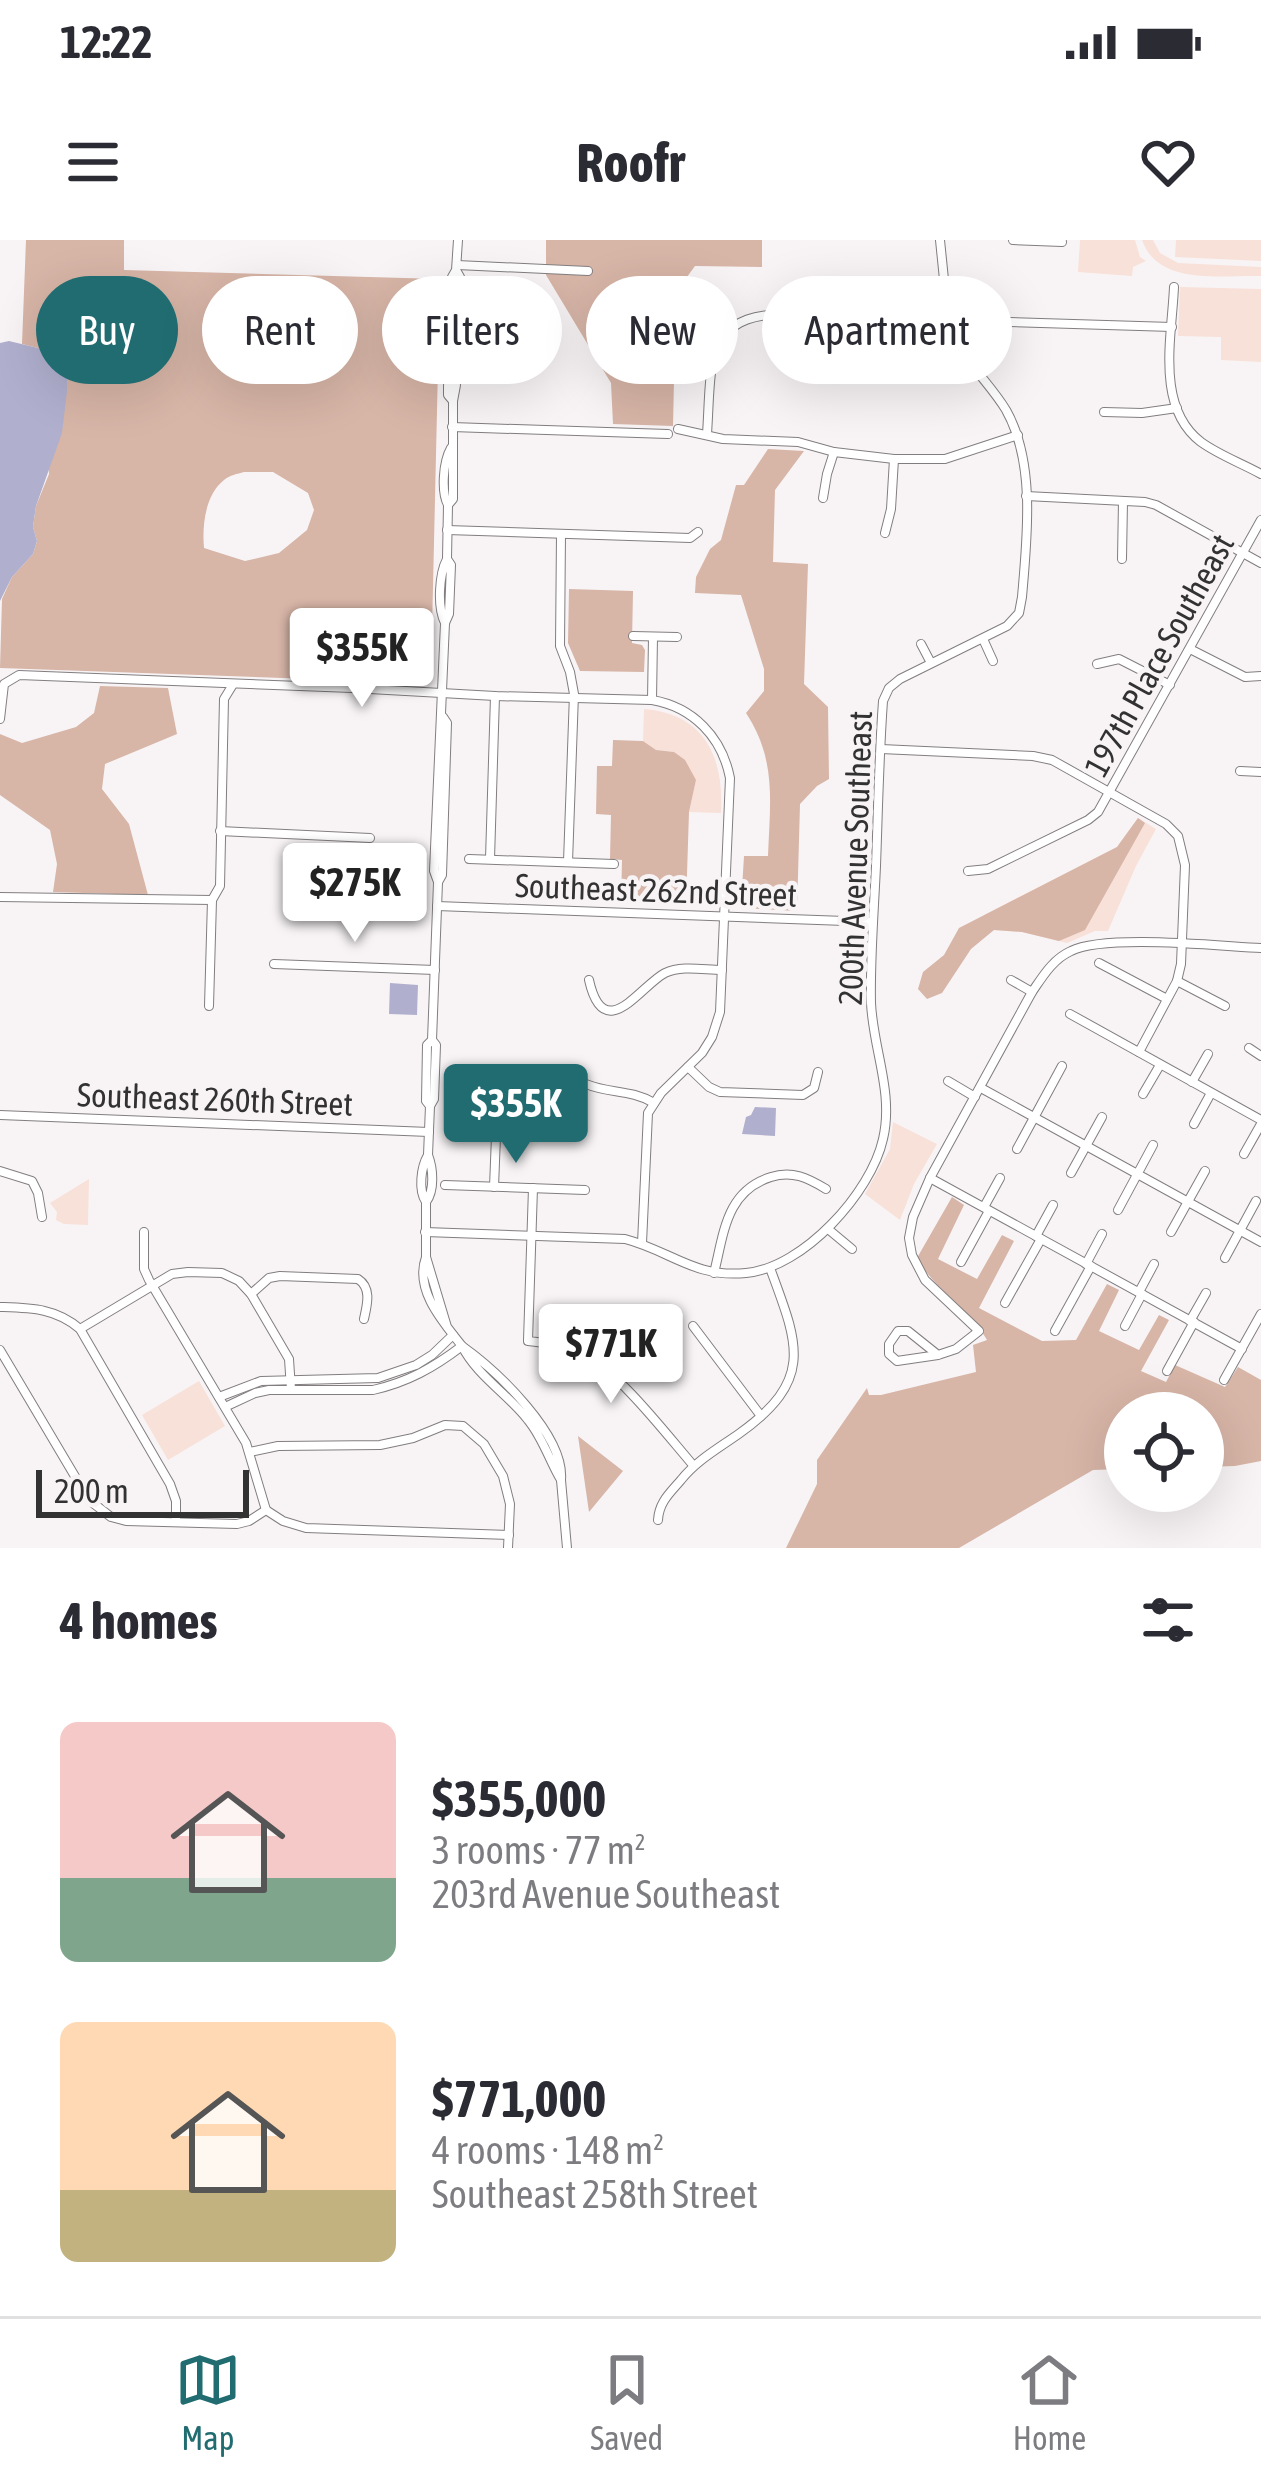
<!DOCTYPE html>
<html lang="en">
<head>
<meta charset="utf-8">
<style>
	body { margin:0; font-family:"Asap Condensed",sans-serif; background:#f2f2f3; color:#2b2b33; height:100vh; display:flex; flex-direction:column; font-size:45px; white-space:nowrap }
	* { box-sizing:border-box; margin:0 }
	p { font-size:39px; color:#7c7c81 }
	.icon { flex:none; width:66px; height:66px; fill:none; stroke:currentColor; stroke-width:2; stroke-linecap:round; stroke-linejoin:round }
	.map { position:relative; height:1308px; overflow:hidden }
	.side { display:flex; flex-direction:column; background:#fff; flex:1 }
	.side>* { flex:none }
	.banner { position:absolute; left:36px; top:36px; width:1191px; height:108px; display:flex; gap:24px }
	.controls { position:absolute; left:1104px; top:1152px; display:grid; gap:24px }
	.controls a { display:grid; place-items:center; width:120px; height:120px; border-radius:50%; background:#fff; box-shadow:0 12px 48px #0002; font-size:60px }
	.scale { position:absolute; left:36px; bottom:30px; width:213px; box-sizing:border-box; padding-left:12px; border:6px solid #333233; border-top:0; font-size:33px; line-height:42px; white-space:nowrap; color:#333233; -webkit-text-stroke:9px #f8f4f6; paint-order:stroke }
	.price { position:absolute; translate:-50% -102px; padding:0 27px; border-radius:12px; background:#fff; color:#222; font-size:39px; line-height:78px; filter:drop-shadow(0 3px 6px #0008) }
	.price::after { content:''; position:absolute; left:50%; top:72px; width:36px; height:27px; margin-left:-18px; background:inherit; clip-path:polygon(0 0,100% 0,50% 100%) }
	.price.active { background:#216c71; color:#fff }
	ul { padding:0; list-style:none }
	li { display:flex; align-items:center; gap:36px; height:300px; padding:0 60px }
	li span { display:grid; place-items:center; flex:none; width:336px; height:240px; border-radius:18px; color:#555 }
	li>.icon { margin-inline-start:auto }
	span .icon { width:144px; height:144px; fill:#fffc; stroke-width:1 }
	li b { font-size:51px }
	h2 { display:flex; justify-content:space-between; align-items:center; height:144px; padding:0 60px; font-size:51px }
	.chip { padding:0 42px; border-radius:54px; background:#fff; box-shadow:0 12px 48px #0002; font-size:42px; line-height:108px }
	.chip.active { background:#216c71; color:#fff }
	.status { display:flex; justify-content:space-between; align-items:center; height:84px; padding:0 60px; background:#fff; direction:ltr }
	.status svg { height:33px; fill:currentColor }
	header { display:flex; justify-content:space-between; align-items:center; height:156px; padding:0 60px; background:#fff; font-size:54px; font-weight:700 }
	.dock { display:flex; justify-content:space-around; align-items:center; height:168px; border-top:3px solid #e1e1e2; background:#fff; font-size:33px; color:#7c7c81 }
	.dock a { display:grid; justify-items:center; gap:6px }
	.dock .active { color:#216c71 }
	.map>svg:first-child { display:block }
</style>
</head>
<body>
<div class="status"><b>12:22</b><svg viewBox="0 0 49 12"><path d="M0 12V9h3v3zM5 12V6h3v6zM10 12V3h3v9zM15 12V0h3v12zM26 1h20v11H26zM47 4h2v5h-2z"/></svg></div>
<header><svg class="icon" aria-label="menu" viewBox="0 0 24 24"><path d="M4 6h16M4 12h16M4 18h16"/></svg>Roofr<svg class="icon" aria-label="heart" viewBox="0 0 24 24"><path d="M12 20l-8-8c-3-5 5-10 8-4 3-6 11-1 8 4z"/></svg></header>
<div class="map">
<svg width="1261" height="1308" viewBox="0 0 1261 1308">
	<rect width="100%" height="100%" fill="#f8f4f6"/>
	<g fill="#f8e1d8">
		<path d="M1080,0h55l5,17 6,4 -13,6 -1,9 -54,-4z"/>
		<path d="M1142,0h11l7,13 18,10 83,4v9c-41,-1 -103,10 -119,-36z"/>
		<path d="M1176,0h85v21l-86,-4z"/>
		<path d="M1180,47l81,2v73l-40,-2v-23l-43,-1z"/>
		<path d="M644,469c61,5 80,48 77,104l-32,-1 7,-32 -22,-28 -18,-2 -13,-9z"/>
		<path d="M1138,578l18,11 -20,37 -28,65h-13l-28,12 -45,-11 -28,-2 -10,-15 133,-68z"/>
		<path d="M893,882l44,22 -23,40 -14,36 -35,-26 25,-45z"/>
		<path d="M89,939l-1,46 -24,-1 -8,-4 1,-8 -7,-9z"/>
		<path d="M199,1141l26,45 -57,34 -26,-45z"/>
	</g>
	<g fill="#d7b5a7" fill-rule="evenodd">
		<path d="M26,0h98v30l316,9 -9,395 -5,9 -426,-15 2,-69 10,-22 21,-23 4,-13 -4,-14 3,-21 13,-32 -11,-126 -16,-4zM244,232h29l35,21 6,17 -7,20 -28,23 -34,8 -41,-13c-2,-22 1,-53 20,-68 6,-5 13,-6 20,-8z"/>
		<path d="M546,0h216v27l-67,-1 -19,26 -3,134 -60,-2 -2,-41 -65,-108z"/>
		<path d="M768,209l36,2 -29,39 -2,72 35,2 -4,120 24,23 1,72 -12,7 -17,18 -3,107 -54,-3 -2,-3 3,-49h24c2,-53 9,-96 -22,-143l18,-22v-22l-23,-74 -46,-2 1,-16 14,-28 11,-9 15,-55h8z"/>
		<path d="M569,349l64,2 -1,52 10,2 3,5 -1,22 -64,-1 -12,-28z"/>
		<path d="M100,446l68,2 9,46 -72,30 -3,25 27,35 19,71 -95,-3 4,-28 -7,-34 -50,-35v-61l22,9 54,-16 18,-14z"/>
		<path d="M613,500l30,1 13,9 18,2 11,8 11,20 -7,32 -3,93 -65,-2 1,-43 -12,-1 1,-44 -15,-1 1,-48h15z"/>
		<path d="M1138,578l7,5 -60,107 -26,11 -37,-9 -28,-2 -23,19 -29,44 -15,6 -9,-10 5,-17 21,-17 15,-27 158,-81z"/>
		<path d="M952,957l12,8 -26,54 39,20 25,-44 12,6 -35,67 63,33 34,-1 31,-56 12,6 -20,41 40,19 20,-35 10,5 -28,51 25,11 9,-17 50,22 13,-20 23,13v81l-26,5 -32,1v-54h-78v56l-32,1 -134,78h-173l31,-64v-24l50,-72 2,7h12l95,-23 -3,-27 14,-5c-19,-34 -52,-49 -70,-82z"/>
		<path d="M578,1196l45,35 -34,41z"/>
	</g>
	<g fill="#b0afce">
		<path d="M9,101l29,7 20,13 9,12v18l-5,42 -26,73 -3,21 4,14 -4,13 -21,23 -12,24v-258z"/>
		<path d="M390,743l28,2 -1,30 -28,-1z"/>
		<path d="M755,867l21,1 -1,28 -33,-2 4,-17 5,-2z"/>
	</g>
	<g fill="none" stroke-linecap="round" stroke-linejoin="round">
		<g stroke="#827e80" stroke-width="10">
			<g id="street">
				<path d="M940,0l8,79 -4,7"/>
				<path d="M1013,0l49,2"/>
				<path d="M457,25l131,6"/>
				<path d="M456,30l-4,7 -2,66 4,6 4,-5 2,-67 -4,-7 2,-30"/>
				<path d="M1174,47c-2,49 -19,120 27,155 18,13 40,21 60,32"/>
				<path d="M810,74l-1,23 9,4 8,-6 2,-20"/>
				<path d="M957,84l17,-3 198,6"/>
				<path d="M453,140l-5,5v10l5,6 3,-16 -3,-5 1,-31"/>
				<path d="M1104,172l38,1 35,-5"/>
				<path d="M452,187l216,7"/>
				<path d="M678,189l45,10 75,3 36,10 60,7h51l73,-24"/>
				<path d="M707,194c5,-72 -5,-123 88,-120 19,0 39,-1 57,3 9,2 18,8 26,11 22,6 45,4 66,-1"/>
				<path d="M451,208c-8,14 -10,44 -3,57l5,-6v-98"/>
				<path d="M1026,256l119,6 11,3 105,58"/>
				<path d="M823,258l4,-24 7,-22"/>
				<path d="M447,290l243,8 8,-6"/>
				<path d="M885,293l6,-24 3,-50"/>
				<path d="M561,294l-1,112 10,26 4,22 -6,168"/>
				<path d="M447,319c-8,15 -10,48 -2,64l4,-9 2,-49 -4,-6 1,-54"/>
				<path d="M1122,319l1,-58"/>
				<path d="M633,396l44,1"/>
				<path d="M983,399l10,22"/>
				<path d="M921,404l10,19"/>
				<path d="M1190,409l55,28 16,-1"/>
				<path d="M1097,424l22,-5 51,26"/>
				<path d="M652,460l1,-63"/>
				<path d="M443,477l4,6 -5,152 -4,7 -4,-11 11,-248"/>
				<path d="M0,479l4,-35 15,-9 333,13 143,8 157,4c41,7 70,37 78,78l-10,234 -8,25 -10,16 -41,40 -13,20 -6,130"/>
				<path d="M881,509l152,7 19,4 114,64 12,12 7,29 -4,99 -4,17 -38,71"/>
				<path d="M1240,531l21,1"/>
				<path d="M220,591l150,7"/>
				<path d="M469,619l145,5"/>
				<path d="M490,619l5,-163"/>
				<path d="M968,631l20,-2 100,-49 10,-8 163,-292"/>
				<path d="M0,657l212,3"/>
				<path d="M437,666l436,16"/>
				<path d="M1099,723l68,36"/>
				<path d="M274,724l161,6"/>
				<path d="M589,740c15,67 52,5 76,-7 17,-8 39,-3 57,-3"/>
				<path d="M1011,740l21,12"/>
				<path d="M1177,741l48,25"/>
				<path d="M209,766l3,-106 8,-14 4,-187 8,-13"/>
				<path d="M1070,774l191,106"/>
				<path d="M432,800l4,5 -2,54 -4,7 -4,-5 1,-56 5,-5 6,-158"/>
				<path d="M1249,808l12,8"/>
				<path d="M688,827l21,20 11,5 83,3 11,-7 4,-16"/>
				<path d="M948,841l27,16"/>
				<path d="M1192,842l16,-28"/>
				<path d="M586,844c24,10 44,5 68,19"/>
				<path d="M981,848l280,154"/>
				<path d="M1143,854l17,-29"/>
				<path d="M0,875l429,17"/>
				<path d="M1194,884l17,-31"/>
				<path d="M1017,909l45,-83"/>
				<path d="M1244,914l17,-30"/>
				<path d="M428,915l2,-49"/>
				<path d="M0,931l32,10 6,12 4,24"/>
				<path d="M1071,933l31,-56"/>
				<path d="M930,938l312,171"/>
				<path d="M445,945l140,5"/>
				<path d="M494,947l2,-51"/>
				<path d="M533,948l-5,153c19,2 39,5 56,14 34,16 83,80 109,110"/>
				<path d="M426,962c9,-12 7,-34 2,-47 -7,12 -10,35 -2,47v55"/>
				<path d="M984,967l16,-29"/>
				<path d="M1118,970l35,-65"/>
				<path d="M828,989l24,20"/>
				<path d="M144,992v37l5,11 97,163 20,67"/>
				<path d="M425,992l200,7c46,12 69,39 121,34 57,-5 125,-80 137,-134 11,-46 -10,-90 -12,-136 -1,-45 3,-92 5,-137 2,-55 3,-110 7,-165l6,-13 11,-9 107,-53 12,-13 3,-16c5,-59 14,-134 -16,-187 -17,-28 -41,-47 -53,-78"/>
				<path d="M1171,992l34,-61"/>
				<path d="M1036,996l17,-31"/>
				<path d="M1225,1018l31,-57"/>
				<path d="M961,1022l28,-51"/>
				<path d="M1086,1024l16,-30"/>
				<path d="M714,1033c10,-40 12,-82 57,-96 21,-7 37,1 55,12"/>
				<path d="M1139,1052l15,-28"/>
				<path d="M251,1054l18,-16 11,-2 78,3c14,9 9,26 6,40"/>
				<path d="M1005,1063l36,-64"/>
				<path d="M0,1067c31,1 56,1 80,22l90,155 6,17v21"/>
				<path d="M1190,1081l16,-28"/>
				<path d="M693,1086l68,90"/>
				<path d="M1125,1086l17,-32"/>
				<path d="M80,1089l92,-55 16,-2 34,1 17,8 12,13 38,65 2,30"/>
				<path d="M1055,1091l36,-65"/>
				<path d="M462,1106c35,25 103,89 99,134 -11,-18 -18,-42 -33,-60 -20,-26 -51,-44 -66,-74z"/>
				<path d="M0,1110l89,150 22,17 15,4 111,3 12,-3 17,-11"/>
				<path d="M938,1115l-41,6 -8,-7v-10l9,-13h10l30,24 18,-6 23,-18 -54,-51 -13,-25 -3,-17 4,-21 17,-39 102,-186c11,-16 21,-33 39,-41 34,-17 147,-5 190,-3"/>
				<path d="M1167,1131l27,-49"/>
				<path d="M1224,1140l37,-66"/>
				<path d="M219,1157l42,-16 117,-3 38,-13 16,-10 21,-20"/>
				<path d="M225,1167l30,-14 14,-3h104c35,-8 60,-22 89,-44 -19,-24 -48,-56 -36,-89l21,70"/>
				<path d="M250,1212l28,-6 102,-1 33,-7 32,-13 18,1 21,18 19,32 7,28 -2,44"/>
				<path d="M561,1240l6,68"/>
				<path d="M266,1270l17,11 23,7 203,7"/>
				<path d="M658,1280c1,-18 12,-27 23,-40 16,-20 38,-32 59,-47 75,-54 58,-89 30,-165"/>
			</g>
		</g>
		<use href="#street" stroke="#fff" stroke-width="8"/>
	</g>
	<g text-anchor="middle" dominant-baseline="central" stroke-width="9" stroke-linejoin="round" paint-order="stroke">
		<g font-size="33" fill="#333233" stroke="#f8f4f6">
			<text transform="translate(1159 415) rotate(-61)">197th Place Southeast</text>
			<text transform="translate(855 618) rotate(-88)">200th Avenue Southeast</text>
			<text transform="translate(656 650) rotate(2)">Southeast 262nd Street</text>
			<text transform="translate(215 859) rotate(2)">Southeast 260th Street</text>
		</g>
	</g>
</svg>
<div class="controls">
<a><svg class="icon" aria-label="locate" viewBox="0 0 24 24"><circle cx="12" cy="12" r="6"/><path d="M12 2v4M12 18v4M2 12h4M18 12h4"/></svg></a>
</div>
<div class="scale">200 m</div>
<b class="price" style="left:362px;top:470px">$355K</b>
<b class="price" style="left:355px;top:705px">$275K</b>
<b class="price active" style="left:516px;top:926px">$355K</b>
<b class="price" style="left:611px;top:1166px">$771K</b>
<div class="banner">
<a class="chip active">Buy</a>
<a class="chip">Rent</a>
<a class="chip">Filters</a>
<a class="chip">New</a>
<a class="chip">Apartment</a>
</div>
</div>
<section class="side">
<h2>4 homes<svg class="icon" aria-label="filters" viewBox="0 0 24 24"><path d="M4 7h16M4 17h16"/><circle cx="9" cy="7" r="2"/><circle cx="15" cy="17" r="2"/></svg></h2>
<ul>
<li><span style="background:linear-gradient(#f6c9c9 65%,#7fa58c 0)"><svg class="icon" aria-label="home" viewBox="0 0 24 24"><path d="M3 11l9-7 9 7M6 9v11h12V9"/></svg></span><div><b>$355,000</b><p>3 rooms · 77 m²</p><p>203rd Avenue Southeast</p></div></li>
<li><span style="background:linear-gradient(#ffd9b3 70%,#c2b280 0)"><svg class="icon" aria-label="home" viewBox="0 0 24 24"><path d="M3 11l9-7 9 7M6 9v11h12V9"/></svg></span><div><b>$771,000</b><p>4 rooms · 148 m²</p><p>Southeast 258th Street</p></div></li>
</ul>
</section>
<nav class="dock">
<a class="active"><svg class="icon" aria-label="map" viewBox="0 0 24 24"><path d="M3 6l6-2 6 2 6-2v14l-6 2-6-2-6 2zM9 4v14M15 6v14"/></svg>Map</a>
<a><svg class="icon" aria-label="saved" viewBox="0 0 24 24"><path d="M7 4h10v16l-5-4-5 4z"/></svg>Saved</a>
<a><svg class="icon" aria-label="home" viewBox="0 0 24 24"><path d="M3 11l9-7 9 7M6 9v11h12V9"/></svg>Home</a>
</nav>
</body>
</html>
